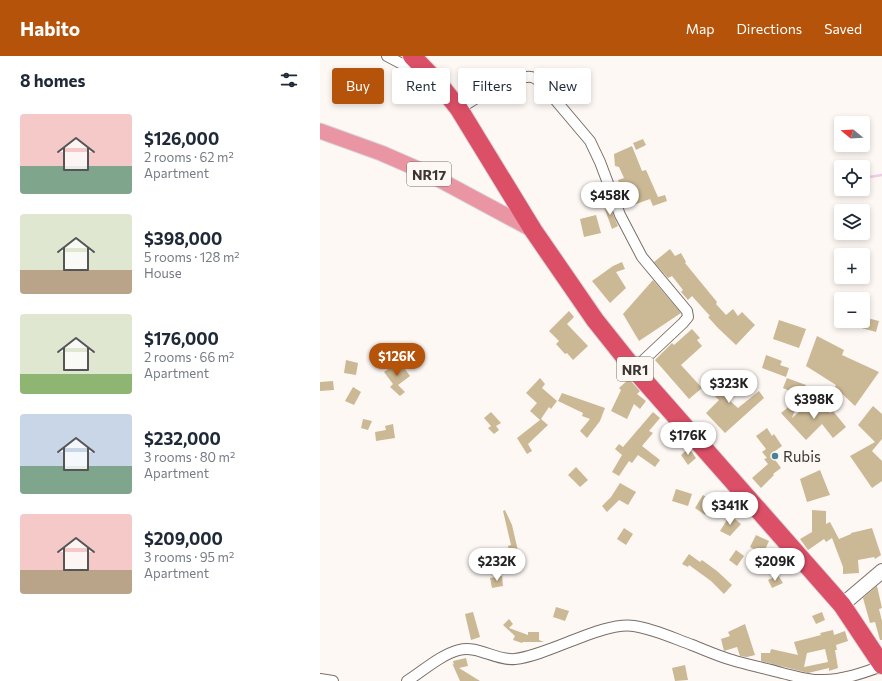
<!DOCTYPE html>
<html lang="en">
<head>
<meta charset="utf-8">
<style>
	body { margin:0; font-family:Commissioner,sans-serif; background:#f2f2f3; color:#1f2937; height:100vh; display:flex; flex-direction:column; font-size:15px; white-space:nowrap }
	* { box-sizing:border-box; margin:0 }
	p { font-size:13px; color:#747a83 }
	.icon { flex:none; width:22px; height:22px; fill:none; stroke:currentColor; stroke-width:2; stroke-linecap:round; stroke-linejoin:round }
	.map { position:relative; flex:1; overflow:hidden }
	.drawer { display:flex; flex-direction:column; background:#fff; width:320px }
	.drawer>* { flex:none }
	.guide { position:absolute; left:12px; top:12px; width:380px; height:36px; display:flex; gap:8px }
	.needle { width:26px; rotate:288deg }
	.buttons { position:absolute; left:514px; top:60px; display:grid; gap:8px }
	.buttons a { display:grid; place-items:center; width:36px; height:36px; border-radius:4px; background:#fff; box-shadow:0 2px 6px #0003; font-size:20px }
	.price { position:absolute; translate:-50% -34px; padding:0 9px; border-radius:14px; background:#fff; color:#222; font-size:13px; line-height:26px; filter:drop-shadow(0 1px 2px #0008) }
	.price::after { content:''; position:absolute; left:50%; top:24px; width:12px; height:9px; margin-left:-6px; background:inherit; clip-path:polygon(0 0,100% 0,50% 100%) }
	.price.active { background:#b45309; color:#fff }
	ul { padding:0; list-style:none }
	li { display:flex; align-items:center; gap:12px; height:100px; padding:0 20px }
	li span { display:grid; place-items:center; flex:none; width:112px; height:80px; border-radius:4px; color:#555 }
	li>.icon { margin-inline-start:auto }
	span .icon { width:48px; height:48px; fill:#fffc; stroke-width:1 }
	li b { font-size:17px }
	h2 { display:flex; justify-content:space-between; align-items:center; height:48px; padding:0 20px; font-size:17px }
	.tag { padding:0 14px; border-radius:4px; background:#fff; box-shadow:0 2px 6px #0003; font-size:14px; line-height:36px }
	.tag.active { background:#b45309; color:#fff }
	header { display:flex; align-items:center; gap:24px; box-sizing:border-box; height:56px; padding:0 20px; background:#b45309; color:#fff }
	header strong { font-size:19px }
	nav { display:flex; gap:22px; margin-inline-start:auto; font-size:14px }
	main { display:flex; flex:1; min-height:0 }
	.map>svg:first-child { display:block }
</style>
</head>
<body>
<header>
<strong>Habito</strong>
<nav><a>Map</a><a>Directions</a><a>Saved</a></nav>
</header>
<main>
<section class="drawer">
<h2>8 homes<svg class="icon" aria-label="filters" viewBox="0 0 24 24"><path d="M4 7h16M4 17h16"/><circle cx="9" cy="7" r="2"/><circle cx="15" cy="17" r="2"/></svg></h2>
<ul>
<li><span style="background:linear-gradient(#f6c9c9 65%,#7fa58c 0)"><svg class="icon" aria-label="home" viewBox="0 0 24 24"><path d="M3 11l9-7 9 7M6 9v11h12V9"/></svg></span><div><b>$126,000</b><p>2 rooms · 62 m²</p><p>Apartment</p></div></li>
<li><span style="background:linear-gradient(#dfe7d0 70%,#b9a48a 0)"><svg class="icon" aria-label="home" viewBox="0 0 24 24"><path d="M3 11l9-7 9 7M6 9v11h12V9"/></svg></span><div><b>$398,000</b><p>5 rooms · 128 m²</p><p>House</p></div></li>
<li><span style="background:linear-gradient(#dfe7d0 75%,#8fb573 0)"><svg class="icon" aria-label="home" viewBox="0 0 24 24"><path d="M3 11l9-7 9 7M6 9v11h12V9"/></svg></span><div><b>$176,000</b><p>2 rooms · 66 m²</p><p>Apartment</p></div></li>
<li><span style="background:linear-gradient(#c9d6e8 65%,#7fa58c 0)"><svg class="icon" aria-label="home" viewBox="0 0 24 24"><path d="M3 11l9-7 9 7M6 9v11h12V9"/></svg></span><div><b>$232,000</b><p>3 rooms · 80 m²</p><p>Apartment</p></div></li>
<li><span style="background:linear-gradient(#f6c9c9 70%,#b9a48a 0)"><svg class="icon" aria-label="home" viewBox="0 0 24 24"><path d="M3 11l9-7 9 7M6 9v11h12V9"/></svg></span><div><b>$209,000</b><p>3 rooms · 95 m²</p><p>Apartment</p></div></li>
</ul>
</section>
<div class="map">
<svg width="562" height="625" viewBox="0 0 562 625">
	<rect width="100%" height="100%" fill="#fef8f5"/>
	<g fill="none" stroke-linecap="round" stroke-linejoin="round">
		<path stroke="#f1cbe4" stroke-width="2.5" d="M543,122l19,-3"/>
	</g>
	<g fill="#cbb894" fill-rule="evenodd">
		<path d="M323,83l3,6 -10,5 -3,-7z"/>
		<path d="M312,90l10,25 4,-1 12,27 7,-2 2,6 -14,5 -3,-7 -22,8 -10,-27 6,-2 -5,-11 -4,-1 -1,-12z"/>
		<path d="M288,146l10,24 -6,3 -9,-25z"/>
		<path d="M276,159l5,18 -17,4 -4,-18z"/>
		<path d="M350,193l5,7 6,-3 5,9 -1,1 32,39 -1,2 10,11 7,-6 5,7 4,-4 13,13 -19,20 -18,-17 -10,-11 2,-1 -18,-20 -4,4 -7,-8 2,-2 -11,-14 -4,2 -14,-16z"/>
		<path d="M302,206l3,7 -9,3 10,16 -16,15 -18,-22 21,-15z"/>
		<path d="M333,224l28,33 -42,28 -16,-27z"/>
		<path d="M249,255l5,6 -7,7 21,22 -15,14 -6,-7 -2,1 -9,-10 3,-3 -10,-10z"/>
		<path d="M543,261l16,4 -3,11 -18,-5 2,-6h3z"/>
		<path d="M459,264l27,9 -7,19 -26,-9z"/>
		<path d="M372,273l8,9 -3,2 5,6 -21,19 21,23 -13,11 -34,-39 17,-17 2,2z"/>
		<path d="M497,280l27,14 -2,5 37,17 -24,34 -20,-19 1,-2 -30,-19z"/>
		<path d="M446,299l16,6 -2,4 9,3 -3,9 -24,-9z"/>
		<path d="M26,304l12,3 -2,12 -12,-2z"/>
		<path d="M79,305l11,15 -12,9 7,7 -5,4 -10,-9 3,-3 -9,-12z"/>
		<path d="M404,315l11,8 -14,14 17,15 21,-17 5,7 -39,35 -19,-20 13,-13 -13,-12z"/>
		<path d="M220,322l5,6 -3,4 15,13 -6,8 -2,-2 -8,12 7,6 -20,19 4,7 -5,3 -10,-16 23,-18 -10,-9 7,-8 -11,-10z"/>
		<path d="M467,322l19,7 -5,11 -18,-8z"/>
		<path d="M309,323l11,12 -3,3 9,7 -6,8 -6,-5 -7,15 -16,-8 10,-21 -2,-2z"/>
		<path d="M13,325l1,9 -14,1v-9z"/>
		<path d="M33,331l8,5 -7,13 -9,-4z"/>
		<path d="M242,337l43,15 -5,13 -13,17 -7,-7 10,-12 -8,-3 1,-3 -25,-12z"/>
		<path d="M494,343l5,5 2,-2 9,11 3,-2 13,16 -13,11 -11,-14 -16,16 -25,-27 10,-8 4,5 -3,8z"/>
		<path d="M553,350l9,8v25l-10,12 10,10v20l-10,7 -22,-32 25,-14 -17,-17z"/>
		<path d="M171,356l10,11 -5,3 3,4 -5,4 -6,-6 3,-2 -7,-8z"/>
		<path d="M333,356l7,6 -11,13 4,2 -11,13 18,14 -5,7 -17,-12 -6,8 -3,-2 -10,15 -7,-4 10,-17 -7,-6 4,-5 4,3z"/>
		<path d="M43,363l9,2 -4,9 -7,-2z"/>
		<path d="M73,368l2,14 -19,3 -1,-9 11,-2 -1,-4z"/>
		<path d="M447,372l5,8 2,-2 8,12 -11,8 10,14 -8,6 1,1 -13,13 -9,-10 16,-14 -4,-5 3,-1 -5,-6 4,-3 -10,-13z"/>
		<path d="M369,392l7,10 -8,7 -7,-10z"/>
		<path d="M256,411l12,13 -8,7 -12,-12z"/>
		<path d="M500,414l10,25 -23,7 -7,-23z"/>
		<path d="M300,427l16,9 -8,13 -9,-5 -12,12 -5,-6 9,-9z"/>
		<path d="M356,433l16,5 -4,12 -16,-5z"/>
		<path d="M383,439l10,7 -8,13 -10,-7z"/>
		<path d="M185,454l7,15 7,30 -9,1 -2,-10 3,-1 -8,-34z"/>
		<path d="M492,454l14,1v16v-3l4,-2 9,17 12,-5v-1l21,-5 9,27 -6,4 -1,-2 -16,3 1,13 -16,1v-7l-11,-29 -6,4 -2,-3 -16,11 -8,-11 12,-7z"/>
		<path d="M410,459l11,9 -11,12 -10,-5z"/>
		<path d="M304,472l9,6 -7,11 -9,-6z"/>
		<path d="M436,479l13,6 -6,13 -13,-7z"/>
		<path d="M416,494l8,6 -7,10 -8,-6z"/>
		<path d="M369,498l11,8 2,-2 15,11 15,14 -8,9 -13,-13 -22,-16 -1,2 -6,-3z"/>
		<path d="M458,519l5,8 -11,5 -4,-8z"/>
		<path d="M182,520l1,10 -11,2 -2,-10z"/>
		<path d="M557,530l5,22 -3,1 3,12v19h-2l-5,-18 -5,1 -7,-25z"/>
		<path d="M236,551l13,4 -4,10 -12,-4z"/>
		<path d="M153,556l7,25 -9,3 -6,-26z"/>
		<path d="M502,556l3,8 -9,4 -4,-8z"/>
		<path d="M189,563l4,5 -4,4 19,7v-3h11v8l5,2h-21l-1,1 -9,-3 2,-4 -12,-11z"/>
		<path d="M425,568l10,31 -8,2 -7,-1 -3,-9 -13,4 -3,-12 9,-3 -2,-4z"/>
		<path d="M513,574l1,5 11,-4 3,10 -12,4 1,5h-2l3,18 -9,3v-3l-21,5 -47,-12v-8h9l1,-4 27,6 -4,-13 27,-7 -1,-2zM505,593l3,13 -24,5 3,-14z"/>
		<path d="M146,602l2,8 -9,2 21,13h-20l-8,-18 2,2 -1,-4z"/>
		<path d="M365,609l3,15 -13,1 -3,-13z"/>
	</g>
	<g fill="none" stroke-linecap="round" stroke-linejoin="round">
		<g stroke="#7b6f68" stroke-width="12">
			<g id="street">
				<path d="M67,0l38,20"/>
				<path d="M139,53c16,-10 49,-32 68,-32 6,-1 10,2 14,6l49,58 10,21 20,53 22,42 45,54 1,6 -5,6 -49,46"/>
				<path d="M0,623l13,2"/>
				<path d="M87,625c16,-10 33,-26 52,-31 19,-5 37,11 56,9 35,-4 88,-38 119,-33 20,3 39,12 58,19 13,5 26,11 40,15 16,5 33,8 50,13 13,3 27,8 41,7 20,0 40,-7 59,-14"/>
			</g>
		</g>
		<g stroke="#7b6f68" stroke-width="16">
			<path id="secondary" d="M522,549l40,-34"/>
		</g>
		<g stroke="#d8d7d6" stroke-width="17">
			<path id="primary" d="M0,75l61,22 46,20 106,57"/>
		</g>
		<g stroke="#d8d7d6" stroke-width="20">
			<path id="highway" d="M92,0l28,29 19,24 74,121 62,90 39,49 208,236 40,60"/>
		</g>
		<use href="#street" stroke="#fff" stroke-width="10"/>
		<use href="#secondary" stroke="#fff" stroke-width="14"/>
		<use href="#primary" stroke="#e995a4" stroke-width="15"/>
		<use href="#highway" stroke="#db4f67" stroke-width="18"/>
	</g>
	<circle fill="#448398" stroke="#fef8f5" stroke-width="1.5" cx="455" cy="400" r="4"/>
	<g text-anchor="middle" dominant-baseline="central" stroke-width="3.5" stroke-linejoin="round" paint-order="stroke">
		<g fill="#fef8f5" stroke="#76706d" stroke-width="1">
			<rect x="87" y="106" width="44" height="24" rx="3"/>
			<rect x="297" y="301" width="36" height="24" rx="3"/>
		</g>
		<g font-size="14" font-weight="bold" fill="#3c3633">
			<text x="109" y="118">NR17</text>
			<text x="315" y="313">NR1</text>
		</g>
		<g font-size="15" fill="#3c3633" stroke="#fef8f5" text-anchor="start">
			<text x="463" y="400">Rubis</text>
		</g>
	</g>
</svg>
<div class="buttons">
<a><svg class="needle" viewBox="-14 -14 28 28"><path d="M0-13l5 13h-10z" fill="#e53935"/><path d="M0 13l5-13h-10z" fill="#747a83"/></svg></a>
<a><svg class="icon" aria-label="locate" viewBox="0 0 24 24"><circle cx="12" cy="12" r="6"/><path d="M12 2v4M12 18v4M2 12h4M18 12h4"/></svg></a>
<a><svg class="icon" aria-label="layers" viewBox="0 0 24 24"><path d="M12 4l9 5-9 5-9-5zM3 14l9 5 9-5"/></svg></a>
<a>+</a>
<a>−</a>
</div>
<b class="price" style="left:290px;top:160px">$458K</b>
<b class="price active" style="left:77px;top:321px">$126K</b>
<b class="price" style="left:409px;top:348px">$323K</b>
<b class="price" style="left:494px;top:364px">$398K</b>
<b class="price" style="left:368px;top:400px">$176K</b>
<b class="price" style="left:410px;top:470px">$341K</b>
<b class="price" style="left:177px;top:526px">$232K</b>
<b class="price" style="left:455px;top:526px">$209K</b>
<div class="guide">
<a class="tag active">Buy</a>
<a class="tag">Rent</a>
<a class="tag">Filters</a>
<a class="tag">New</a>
</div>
</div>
</main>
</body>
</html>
